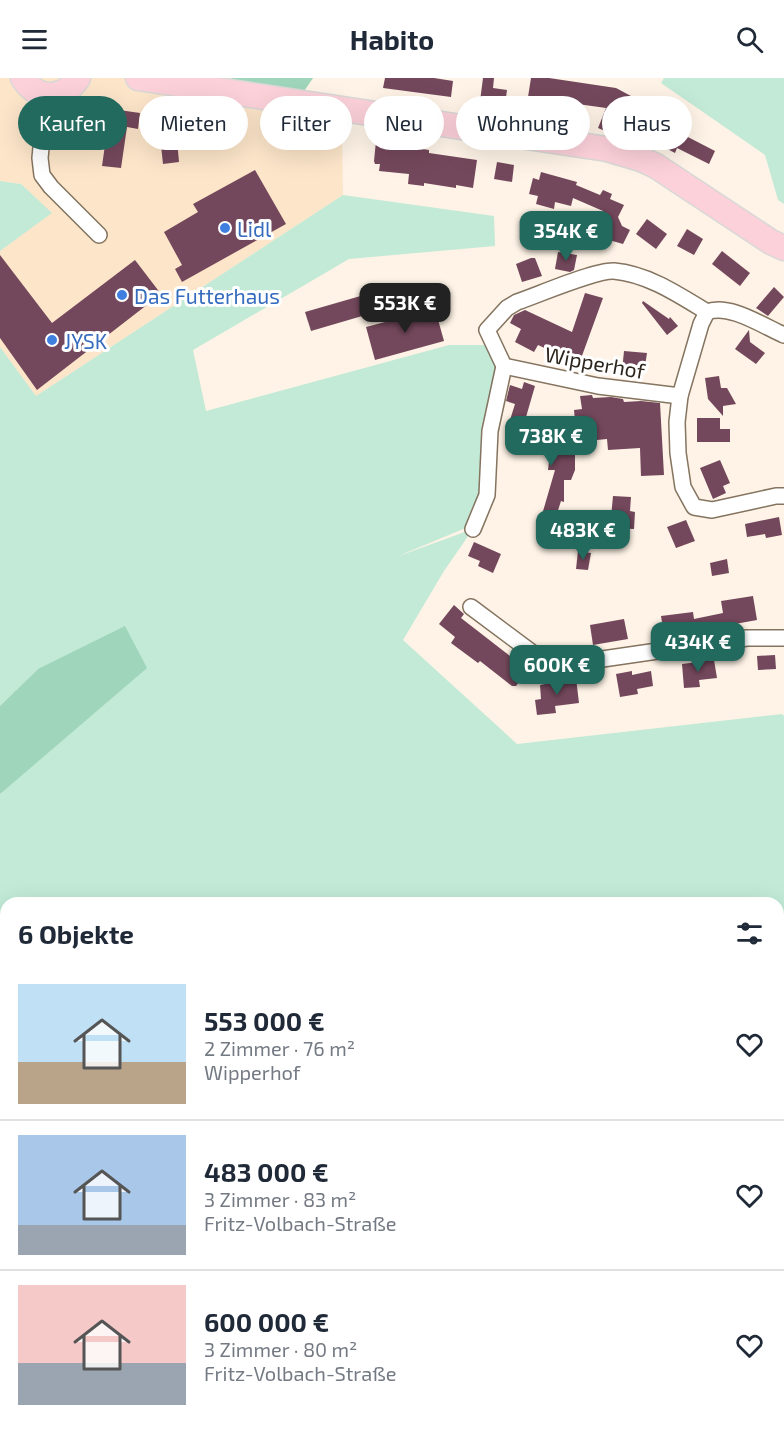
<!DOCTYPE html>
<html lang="de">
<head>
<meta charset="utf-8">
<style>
	body { margin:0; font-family:"Exo 2",sans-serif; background:#f2f2f3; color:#1f2937; height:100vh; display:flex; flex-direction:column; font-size:22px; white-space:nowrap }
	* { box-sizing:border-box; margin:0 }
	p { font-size:20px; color:#747a83 }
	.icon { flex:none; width:33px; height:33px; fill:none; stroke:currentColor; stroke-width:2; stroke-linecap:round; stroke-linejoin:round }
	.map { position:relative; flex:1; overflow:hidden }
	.side { position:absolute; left:0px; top:819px; width:784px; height:534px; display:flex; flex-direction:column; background:#fff; border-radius:18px 18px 0 0; box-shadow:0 6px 24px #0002 }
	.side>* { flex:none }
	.banner { position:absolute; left:18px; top:18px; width:748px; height:54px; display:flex; gap:12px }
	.price { position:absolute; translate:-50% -51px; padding:0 14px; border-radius:12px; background:#22695e; color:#fff; font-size:20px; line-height:39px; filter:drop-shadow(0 2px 3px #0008) }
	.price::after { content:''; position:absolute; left:50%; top:36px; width:18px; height:14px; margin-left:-9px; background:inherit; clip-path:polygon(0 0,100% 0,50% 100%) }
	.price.on { background:#222; color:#fff }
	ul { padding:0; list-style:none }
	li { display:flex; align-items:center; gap:18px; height:150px; padding:0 18px }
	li+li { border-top:2px solid #e0e1e3 }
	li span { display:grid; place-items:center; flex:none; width:168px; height:120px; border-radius:0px; color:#555 }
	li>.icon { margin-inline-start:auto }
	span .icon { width:72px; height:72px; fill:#fffc; stroke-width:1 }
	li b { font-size:26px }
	h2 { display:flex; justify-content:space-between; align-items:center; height:72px; padding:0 18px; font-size:26px }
	.pill { padding:0 21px; border-radius:27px; background:#fff; box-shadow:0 6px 24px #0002; font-size:21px; line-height:54px }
	.pill.on { background:#22695e; color:#fff }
	header { display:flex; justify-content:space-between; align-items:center; height:78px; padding:0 18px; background:#fff; font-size:27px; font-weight:700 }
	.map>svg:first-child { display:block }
</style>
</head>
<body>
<header><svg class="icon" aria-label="menu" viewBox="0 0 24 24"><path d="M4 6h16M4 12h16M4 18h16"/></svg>Habito<svg class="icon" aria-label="search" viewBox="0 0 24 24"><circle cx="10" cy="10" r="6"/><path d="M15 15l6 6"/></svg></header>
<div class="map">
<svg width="784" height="1353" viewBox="0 0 784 1353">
	<rect width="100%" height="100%" fill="#fef3e6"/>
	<path fill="#fce5c9" d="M0,0h232v14l64,11 46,33 1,59 -307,201 -36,-49v-96l51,-38 -30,-29 -21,-3z"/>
	<g fill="#c2ead6">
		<path d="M664,0h120v126l-6,-4 -13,-45 -104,-72z"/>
		<path d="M0,103l21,3 31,29 -52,38z"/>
		<path d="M343,117l151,21 1,30 -146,13 -156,91 13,61 243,-66h38l11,22 -18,130 -12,30 -72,30 77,-28 -29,42 -41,69 114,104 265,-30 2,2v470l-6,-2v-281h-772v119l-6,2v-230l7,-9 31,-116 -38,37v-359l36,49z"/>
		<path d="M0,1012l6,16v319h681l10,6h-697z"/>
	</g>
	<g fill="#9fd5ba">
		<path d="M232,0h81l-17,25 -64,-11z"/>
		<path d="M125,548l22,42 -147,126v-88l38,-37z"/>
	</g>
	<g fill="#74485c">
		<path d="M385,0h49l19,3 -2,16 -68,-9z"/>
		<path d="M483,0h11l-1,10 14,2 -3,22 -25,-3z"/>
		<path d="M531,0h18l67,10 28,15 -9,17 -17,-7 -8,20 -12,-5 8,-20 -78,-11z"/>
		<path d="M105,30l35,5 -2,16 -11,-2 -6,41 -19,-2 6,-42h-6z"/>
		<path d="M662,37l26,13 -4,7 31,16 -6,13 -32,-16 -2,5 -25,-13z"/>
		<path d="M170,48l2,14h5l2,22 -16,2 -4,-37z"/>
		<path d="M376,63l26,3v2l27,4v3l48,7 -4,28 -17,-3v3l-32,-5v3l-16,-2 1,-10 -30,-3 1,-7h-5l-1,-3z"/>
		<path d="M497,84l17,3 -2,17 -18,-3z"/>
		<path d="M255,92l31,54 -104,58 -7,-13 7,-4 -18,-33 34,-20 -5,-8z"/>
		<path d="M541,94l36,10 -1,3 24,10 3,-5 9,4 -2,5 14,6 -6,12 4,9 8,4 -7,14 -14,-4 -6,-14v-15l-30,-13 -2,8 -16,-4 -1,7 -18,-5 2,-8 -9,-2 4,-16 6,2z"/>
		<path d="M647,141l20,15 -11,15 -20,-15z"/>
		<path d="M541,145l13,4 -4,14 -13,-4z"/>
		<path d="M687,151l16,10 -9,16 -17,-9z"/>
		<path d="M722,173l28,22 -10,13 -28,-22z"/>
		<path d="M558,174l19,3 -3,15 -4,2 -15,-3z"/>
		<path d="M0,177l52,68 83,-63 26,34 -124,96 -37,-52z"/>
		<path d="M531,180h4l7,18 -20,6 -6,-18z"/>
		<path d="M774,209l10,10 -16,19 -12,-8z"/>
		<path d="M585,215l18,5 -24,66 -41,-19 -4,7 -19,-10 6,-13 -11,-6 4,-8 11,-5 47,22z"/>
		<path d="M364,217l5,19 -58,17 -6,-19z"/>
		<path d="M643,223l26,18 1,-2 8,9 -11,9 -25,-32z"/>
		<path d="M435,231l9,32 -69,19 -9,-33z"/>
		<path d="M749,252l1,12 15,11 -9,11 -21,-15z"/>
		<path d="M624,273l23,2 -3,20 -22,-2z"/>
		<path d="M719,298l2,12h6l9,16 -13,2v10l-15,-17 -3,-21z"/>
		<path d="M524,304l11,4 -11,38 -14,-4 5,-16 -9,-3 4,-16 12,4z"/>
		<path d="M592,317l1,3 18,-1 12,2 1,3 17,-1 19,2 4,72 -23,1 -1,-28 -32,2 -1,-11 -30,3 -3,-32 8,-1 -2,-13z"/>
		<path d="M697,340h23v11h10v13h-33z"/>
		<path d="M521,349l31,3 -1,15v-2h24v27l-4,10h-7v22l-3,-1 -9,28 -13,-4 16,-55h-7l2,-18 -31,-2z"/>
		<path d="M720,382l10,23 -7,3 3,7 -13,6 -13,-31z"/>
		<path d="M613,418l18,1 -1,14 5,1 -1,17 -24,-1z"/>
		<path d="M779,439l3,18 -16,3 -1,-4 -18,3 -2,-13z"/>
		<path d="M686,442l9,21 -19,7 -9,-21z"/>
		<path d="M474,464l27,12 -8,19 -15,-7 2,-5 -12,-5z"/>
		<path d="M578,473l13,2 -3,17 -12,-1z"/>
		<path d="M727,481l2,14 -17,3 -2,-13z"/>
		<path d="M753,518l4,24 -44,8 -1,-2 -34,5v2l-14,2 -3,-19 32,-4 1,7 29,-6 -2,-12z"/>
		<path d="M454,527l10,9 -3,4 67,52 -12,16h-4l-32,-25 -2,2 -27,-20 4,-6 -16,-13z"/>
		<path d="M624,541l4,20 -35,6 -3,-20z"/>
		<path d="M775,577l1,14 -18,1 -1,-14z"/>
		<path d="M714,582l3,18 -18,2 1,7 -16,1 -2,-24z"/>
		<path d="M632,593v4l19,-4 2,15 -16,3 1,5 -18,3 -4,-23z"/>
		<path d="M576,600l3,25 -24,3 1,7 -19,2 -2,-15 6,-1 -1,-14z"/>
	</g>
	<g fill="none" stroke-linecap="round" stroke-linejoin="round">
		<g stroke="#847460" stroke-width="18">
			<g id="minor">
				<path d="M46,18l-6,62 2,17 9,12 48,48"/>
				<path d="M784,257c-21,-9 -55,-32 -77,-23l-6,12 -21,72 -3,26 1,31 5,34 11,20 18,3 64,-14h8"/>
				<path d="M680,318l-82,-10 -94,-20 -17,-36 20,-22 10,-6c21,-7 78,-32 97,-31 34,3 65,24 93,41"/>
				<path d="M473,451l14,-34 3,-64 14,-65"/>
				<path d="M471,529l75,56h29l172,-25h37"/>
				<path d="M778,1199l6,2"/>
				<path d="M0,1238l6,-2"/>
			</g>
		</g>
		<g stroke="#d9d8d6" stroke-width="27">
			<g id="primary">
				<path d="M23,0c14,23 41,22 55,0"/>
				<path d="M138,0l469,71 34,10 15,7 115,76 13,6"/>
			</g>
		</g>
		<use href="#minor" stroke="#fff" stroke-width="15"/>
		<use href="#primary" stroke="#fcd1da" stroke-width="24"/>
	</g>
	<g fill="#3f7fe0" stroke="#fff" stroke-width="2">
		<circle cx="225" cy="150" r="6"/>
		<circle cx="122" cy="217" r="6"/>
		<circle cx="52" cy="262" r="6"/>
	</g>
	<g text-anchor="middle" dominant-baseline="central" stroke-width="6" stroke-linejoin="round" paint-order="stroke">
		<g font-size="21" fill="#366cbe" stroke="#fff" text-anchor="start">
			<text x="237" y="150">Lidl</text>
			<text x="134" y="217">Das Futterhaus</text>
			<text x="64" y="262">JYSK</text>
		</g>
		<g font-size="21" fill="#2c251d" stroke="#fff">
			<text transform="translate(595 284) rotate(10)">Wipperhof</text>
		</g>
	</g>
</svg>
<b class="price" style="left:566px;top:184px">354K €</b>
<b class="price on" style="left:405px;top:256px">553K €</b>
<b class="price" style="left:551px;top:389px">738K €</b>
<b class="price" style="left:583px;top:483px">483K €</b>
<b class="price" style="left:698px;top:595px">434K €</b>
<b class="price" style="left:557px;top:618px">600K €</b>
<div class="banner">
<a class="pill on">Kaufen</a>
<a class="pill">Mieten</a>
<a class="pill">Filter</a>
<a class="pill">Neu</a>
<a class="pill">Wohnung</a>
<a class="pill">Haus</a>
</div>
<section class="side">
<h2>6 Objekte<svg class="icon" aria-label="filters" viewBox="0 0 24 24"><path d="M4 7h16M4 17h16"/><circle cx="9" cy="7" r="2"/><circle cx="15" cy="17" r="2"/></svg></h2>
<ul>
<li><span style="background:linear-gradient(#bfe0f5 65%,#b9a48a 0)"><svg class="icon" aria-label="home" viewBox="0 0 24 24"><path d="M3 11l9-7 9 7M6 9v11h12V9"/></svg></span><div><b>553 000 €</b><p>2 Zimmer · 76 m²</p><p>Wipperhof</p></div><svg class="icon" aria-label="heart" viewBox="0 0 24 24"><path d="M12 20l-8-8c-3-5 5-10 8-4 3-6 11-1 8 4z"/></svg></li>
<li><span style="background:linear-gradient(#a9c7e8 75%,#9aa5b1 0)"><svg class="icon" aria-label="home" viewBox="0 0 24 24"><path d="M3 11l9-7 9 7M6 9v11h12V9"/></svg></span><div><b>483 000 €</b><p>3 Zimmer · 83 m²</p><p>Fritz-Volbach-Straße</p></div><svg class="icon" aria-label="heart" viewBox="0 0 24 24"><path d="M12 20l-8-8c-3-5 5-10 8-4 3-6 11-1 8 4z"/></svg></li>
<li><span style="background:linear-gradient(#f6c9c9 65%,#9aa5b1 0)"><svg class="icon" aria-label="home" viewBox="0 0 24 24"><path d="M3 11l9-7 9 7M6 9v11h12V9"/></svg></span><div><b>600 000 €</b><p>3 Zimmer · 80 m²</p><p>Fritz-Volbach-Straße</p></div><svg class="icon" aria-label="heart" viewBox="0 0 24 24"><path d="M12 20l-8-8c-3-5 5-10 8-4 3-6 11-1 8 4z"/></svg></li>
</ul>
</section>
</div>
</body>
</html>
